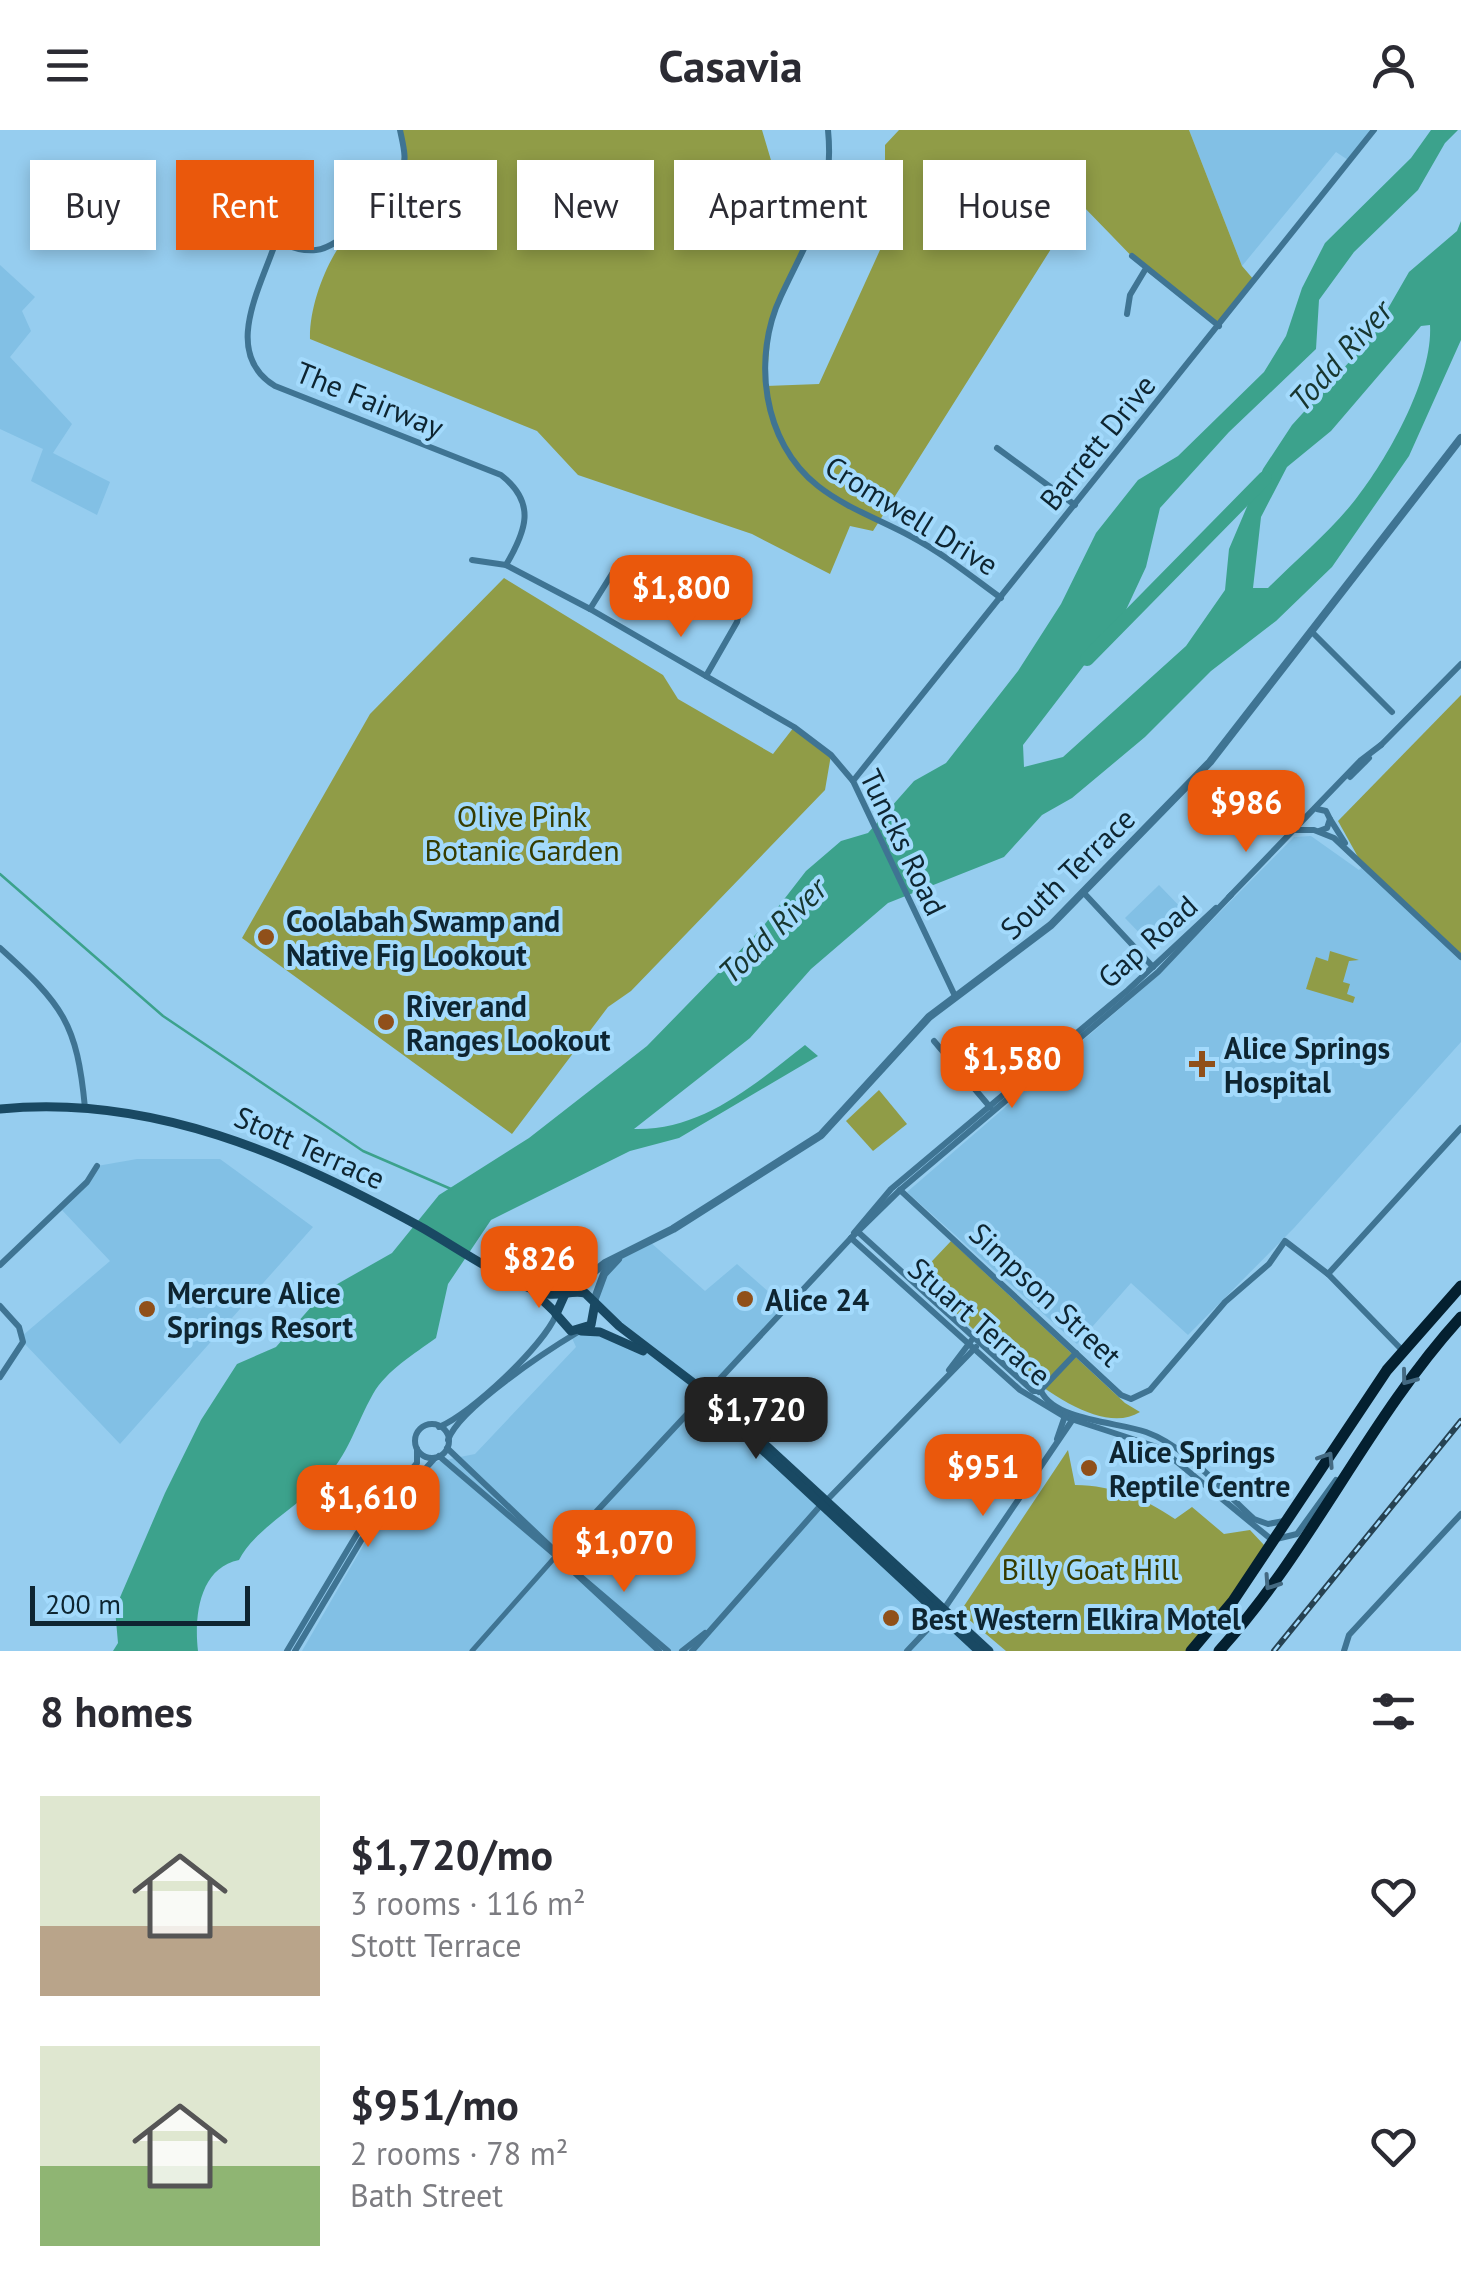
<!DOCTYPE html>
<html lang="en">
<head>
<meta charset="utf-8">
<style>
	body { margin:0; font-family:"PT Sans",sans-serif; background:#f7f7f7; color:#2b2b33; height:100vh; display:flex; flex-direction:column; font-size:38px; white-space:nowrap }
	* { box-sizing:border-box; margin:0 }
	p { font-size:32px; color:#7c7c81 }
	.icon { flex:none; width:55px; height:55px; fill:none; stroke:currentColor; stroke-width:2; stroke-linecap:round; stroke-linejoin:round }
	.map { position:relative; height:1521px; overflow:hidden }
	.side { display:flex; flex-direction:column; background:#fff; flex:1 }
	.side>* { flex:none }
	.banner { position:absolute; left:30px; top:30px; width:1402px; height:90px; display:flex; gap:20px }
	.scale { position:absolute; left:30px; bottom:25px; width:220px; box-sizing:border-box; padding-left:10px; border:5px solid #0e2531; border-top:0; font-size:28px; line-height:35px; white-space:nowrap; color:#0e2531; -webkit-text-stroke:8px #a3dafc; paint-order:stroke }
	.price { position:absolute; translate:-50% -85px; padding:0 22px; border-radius:20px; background:#ea580c; color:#fff; font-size:32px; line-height:65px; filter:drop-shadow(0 2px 5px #0008) }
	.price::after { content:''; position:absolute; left:50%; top:60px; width:30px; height:22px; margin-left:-15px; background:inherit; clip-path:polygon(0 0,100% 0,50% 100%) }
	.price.current { background:#222; color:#fff }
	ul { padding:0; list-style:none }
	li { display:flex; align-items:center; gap:30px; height:250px; padding:0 40px }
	li span { display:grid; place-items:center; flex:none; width:280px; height:200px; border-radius:0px; color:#555 }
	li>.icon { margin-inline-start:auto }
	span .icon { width:120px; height:120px; fill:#fffc; stroke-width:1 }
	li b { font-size:42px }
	h2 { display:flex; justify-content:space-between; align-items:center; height:120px; padding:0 40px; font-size:42px }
	.tag { padding:0 35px; border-radius:0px; background:#fff; box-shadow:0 5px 15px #0003; font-size:35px; line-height:90px }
	.tag.current { background:#ea580c; color:#fff }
	header { display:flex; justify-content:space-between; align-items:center; height:130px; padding:0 40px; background:#fff; font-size:45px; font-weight:600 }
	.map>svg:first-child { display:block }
</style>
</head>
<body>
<header><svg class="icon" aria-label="menu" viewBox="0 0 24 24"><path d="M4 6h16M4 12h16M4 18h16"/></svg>Casavia<svg class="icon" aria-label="person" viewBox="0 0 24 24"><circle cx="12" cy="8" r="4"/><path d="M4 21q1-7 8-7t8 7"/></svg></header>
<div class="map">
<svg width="1461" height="1521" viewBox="0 0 1461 1521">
	<rect width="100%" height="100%" fill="#96cdef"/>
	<g fill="#82c0e5">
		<path d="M1189,0h185l-26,30 -12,-8 -94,114z"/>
		<path d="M0,135l35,32 -13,14 9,20 -21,26 62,67 -19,29 57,29 -13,33 -66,-34 12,-32 -43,-20z"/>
		<path d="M1311,706l48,34 4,-4 98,91v85l-167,186 -106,107 -57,-52 -54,61 -170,-152 246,-212 141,-143z"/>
		<path d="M1159,755l28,29 -34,33 -28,-29z"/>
		<path d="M137,1029h83l93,68 -193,217 -97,-102 -1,-6 88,-75 -49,-52 36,-43z"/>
		<path d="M649,1111l56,50 32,-27 51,45 -81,86 272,256h-677l65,-112 68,-77 40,-8 101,-107 -5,-11 6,-4 49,10 37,20 -69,-61 20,-39z"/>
	</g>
	<g fill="#909c47">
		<path d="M400,0h362l11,37 -13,41 53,27 -41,82 -6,69 53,-2 66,-145v-94l14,-15h290l53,136 12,14 -35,46 -74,-56 -65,-67 -207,328 -23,-5 -20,48 -78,-40 -174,-59 -41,-44 -227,-92c-1,-32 16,-78 37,-103 31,-37 64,-51 53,-106z"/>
		<path d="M504,448l159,97 15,24 95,55 21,-27 37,28 -6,35 -194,201 -23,16 -96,127 -270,-196 128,-224z"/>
		<path d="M1461,565v262l-98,-91 -25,-45z"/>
		<path d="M1330,821l29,9 -10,1 -6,21 7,2 -3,10 8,3 -2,6 -47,-14 10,-32 12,4z"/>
		<path d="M879,960l28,34 -34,27 -27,-30z"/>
		<path d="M951,1111l174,162 15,9c-59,37 -181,-99 -222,-136z"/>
		<path d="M1068,1320l7,35c40,1 67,12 100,34l17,-12 32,27 26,-4 14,15 -23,42 -55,64h-180l-46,-39z"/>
	</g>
	<path fill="#3ca28c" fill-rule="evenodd" d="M1431,0h27l-13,13 -27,47 -64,62 -35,48 -3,49 -87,83 -69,76 -14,59 -21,45 -102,133 1,22 39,-10 123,-111 39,-56 4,-41 34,-80 29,-44 79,-87 38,-66 48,-41 4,-10v119l-52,116 -77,111 -56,54 -65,50 -66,66 -73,61 -30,17 -38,42 -116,46 -77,66 -61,69 -116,91c67,2 120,-44 171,-84l13,11 -139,82 -49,13 -139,69 -43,64 -12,54c-22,16 -49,32 -63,56 -17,30 -25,62 -50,87 -24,24 -71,51 -84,79 -40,8 -45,57 -41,91h-85l5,-8 -3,-34 50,-116 36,-73 36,-56 39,-17 49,-56 67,-38 47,-58 90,-57 118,-92 114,-117 45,-58 35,-30 27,-8 46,-52 32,-18 72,-92 43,-67 35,-71 42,-53 40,-24 86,-84 22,-36 16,-48 23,-45 86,-85zM1430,195c3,53 -42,133 -75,175 -25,32 -58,59 -87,88h-15l8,-71 26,-50 44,-36 90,-105z"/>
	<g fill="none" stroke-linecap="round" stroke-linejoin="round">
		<path stroke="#3ca28c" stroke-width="2.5" d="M0,744l163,142 200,135 88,38"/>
		<path stroke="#3ca28c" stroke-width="14" d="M1087,529l178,-181"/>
		<path stroke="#3f7493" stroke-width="5" d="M472,1521l84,-95"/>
		<g stroke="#3f7493" stroke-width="6">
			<path d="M828,0c7,70 -19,106 -47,166 -29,61 -19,146 37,190 28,22 63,34 94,51 32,17 60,40 89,61"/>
			<path d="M232,85c25,13 54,38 84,35 24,-2 76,-53 85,-75 7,-15 2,-30 -1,-45"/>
			<path d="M276,111c-15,46 -55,112 -1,145l226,89c36,28 25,56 5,90"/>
			<path d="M1132,126l87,70"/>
			<path d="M1127,184l3,-19 15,-25"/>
			<path d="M997,318l78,57"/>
			<path d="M472,430l34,5 84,44 204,118 37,28 22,26 102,215"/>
			<path d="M590,479l30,-48"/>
			<path d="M1311,501l81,81"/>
			<path d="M706,546l31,-54 5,-22"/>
			<path d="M1381,615l80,-81"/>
			<path d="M1350,647l19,-19"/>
			<path d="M853,651l521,-651"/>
			<path d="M1317,679l9,2 4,8 -3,9 -8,3"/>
			<path d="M1330,689l15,24"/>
			<path d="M1296,700h18l20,8 127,119"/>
			<path d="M1083,762l70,75"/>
			<path d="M1229,767l131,-136 21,-16"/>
			<path d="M0,818c63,57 77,75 85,160"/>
			<path d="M934,911l56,66"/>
			<path d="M900,1060l221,205 10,4 19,-9 75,-88 44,-38 16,-23 43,33 74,76"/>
			<path d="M857,1101l176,160h8c14,30 77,31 105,41 42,15 76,59 108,87l14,5 16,-3"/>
			<path d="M854,1103l37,-44 237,-199 88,-82"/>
			<path d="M851,1108l169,152 45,27 95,31 112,92 25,-6 39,-54"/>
			<path d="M0,1135l87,-83 10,-16"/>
			<path d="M1328,1144l133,-146"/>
			<path d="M0,1176l19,21 4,15 -23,35"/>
			<path d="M949,1240l22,-29"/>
			<path d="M1039,1262l37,-39"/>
			<circle cx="432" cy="1311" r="17"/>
			<path d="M439,1297c32,-13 104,-81 117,-112"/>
			<path d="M1057,1309l9,-26"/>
			<path d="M448,1310c11,-32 100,-90 130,-108"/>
			<path d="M447,1318l107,102"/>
			<path d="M439,1326l229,195"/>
			<path d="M827,1370l149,-153"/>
			<path d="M556,1425l295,-317 49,-48 258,-218 73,-77"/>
			<path d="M561,1430l98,91"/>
			<path d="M944,1479l129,-190"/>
			<path d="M287,1521l70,-117 60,-71v-14"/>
			<path d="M295,1521l67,-112 73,-81"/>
			<path d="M682,1521l23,-18"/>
			<path d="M692,1521l129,-146"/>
			<path d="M907,1521l33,-35"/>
			<path d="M1344,1521l5,-16 112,-121"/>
		</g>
		<g stroke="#3f7493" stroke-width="8">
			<path d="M568,1163l37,-30 68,-34 148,-94 108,-118 122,-92 159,-163 251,-324"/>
			<path d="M594,1171l10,-27 14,-15"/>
		</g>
		<g stroke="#194963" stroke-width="9">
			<path d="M0,979c153,-15 289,46 419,117 36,20 90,59 129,68 13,2 24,-4 37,-1l34,33 102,78 268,247"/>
			<path d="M533,1161l23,22"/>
			<path d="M565,1164l-9,20 15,17 20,-6 4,-22"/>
			<path d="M581,1201l19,1 43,19"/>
			<path d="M711,1272l268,249"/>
		</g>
		<g stroke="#042030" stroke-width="11">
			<path d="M1191,1521l42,-50 154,-231 74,-84"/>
			<path d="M1219,1521c93,-102 149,-232 242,-334"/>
		</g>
		<g stroke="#264252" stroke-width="6">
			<path id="rail" d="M1274,1521l187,-230"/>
		</g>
		<use href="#rail" stroke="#a3dafc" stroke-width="2.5" stroke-dasharray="8" stroke-linecap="butt"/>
	</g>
	<defs><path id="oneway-chevron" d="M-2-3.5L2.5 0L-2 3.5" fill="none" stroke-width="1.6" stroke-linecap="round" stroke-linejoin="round" transform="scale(2.5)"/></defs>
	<g stroke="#446a82">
		<use href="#oneway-chevron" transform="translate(1408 1248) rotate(127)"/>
		<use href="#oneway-chevron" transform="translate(1327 1329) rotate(-57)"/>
		<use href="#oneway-chevron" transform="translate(1271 1453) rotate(124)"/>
	</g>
	<g fill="#90501a" stroke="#a3dafc" stroke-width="4">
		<circle cx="266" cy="807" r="10"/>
		<circle cx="386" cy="892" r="10"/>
		<path d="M1197 919h10v10h10v10h-10v10h-10v-10h-10v-10h10z"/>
		<circle cx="745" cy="1169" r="10"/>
		<circle cx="147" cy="1179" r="10"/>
		<circle cx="1089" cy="1338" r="10"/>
		<circle cx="891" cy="1488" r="10"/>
	</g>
	<g text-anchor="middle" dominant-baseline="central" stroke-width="8" stroke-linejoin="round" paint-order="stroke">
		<g font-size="30" fill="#0e2531" stroke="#a3dafc">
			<text transform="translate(370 269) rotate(22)">The Fairway</text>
			<text transform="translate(1097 312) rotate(-51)">Barrett Drive</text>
			<text transform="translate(912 385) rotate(32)">Cromwell Drive</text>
			<text transform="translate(904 712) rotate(64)">Tuncks Road</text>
			<text transform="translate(1067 743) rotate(-44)">South Terrace</text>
			<text transform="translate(1147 811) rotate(-42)">Gap Road</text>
			<text transform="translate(310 1017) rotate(24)">Stott Terrace</text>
			<text transform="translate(1046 1164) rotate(43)">Simpson Street</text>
			<text transform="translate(980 1191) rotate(41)">Stuart Terrace</text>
		</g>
		<g font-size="30" fill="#363c00" stroke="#a3dafc">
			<text x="522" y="685">Olive Pink<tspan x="522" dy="34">Botanic Garden</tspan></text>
			<text x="1090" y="1438">Billy Goat Hill</text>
		</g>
		<g font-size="30" font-weight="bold" fill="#0e2531" stroke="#a3dafc" text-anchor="start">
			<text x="286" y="790">Coolabah Swamp and<tspan x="286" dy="34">Native Fig Lookout</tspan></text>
			<text x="406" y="875">River and<tspan x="406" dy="34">Ranges Lookout</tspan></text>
			<text x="1224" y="917">Alice Springs<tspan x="1224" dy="34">Hospital</tspan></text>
			<text x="167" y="1162">Mercure Alice<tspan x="167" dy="34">Springs Resort</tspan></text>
			<text x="765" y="1169">Alice 24</text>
			<text x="1109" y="1321">Alice Springs<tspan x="1109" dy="34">Reptile Centre</tspan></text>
			<text x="911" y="1488">Best Western Elkira Motel</text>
		</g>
		<g font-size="32" font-style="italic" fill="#18362f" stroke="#a3dafc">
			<text transform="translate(1340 225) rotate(-48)">Todd River</text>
			<text transform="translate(772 800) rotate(-44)">Todd River</text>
		</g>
	</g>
</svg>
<div class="scale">200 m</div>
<b class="price" style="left:681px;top:510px">$1,800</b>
<b class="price" style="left:1246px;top:725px">$986</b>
<b class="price" style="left:1012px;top:981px">$1,580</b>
<b class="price" style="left:539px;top:1181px">$826</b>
<b class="price current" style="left:756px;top:1332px">$1,720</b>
<b class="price" style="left:983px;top:1389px">$951</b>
<b class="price" style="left:368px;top:1420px">$1,610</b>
<b class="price" style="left:624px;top:1465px">$1,070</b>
<div class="banner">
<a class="tag">Buy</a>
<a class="tag current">Rent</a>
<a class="tag">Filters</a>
<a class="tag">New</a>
<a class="tag">Apartment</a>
<a class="tag">House</a>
</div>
</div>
<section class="side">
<h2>8 homes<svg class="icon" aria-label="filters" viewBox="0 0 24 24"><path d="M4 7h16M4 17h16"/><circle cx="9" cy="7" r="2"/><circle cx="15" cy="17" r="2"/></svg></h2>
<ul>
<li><span style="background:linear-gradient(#dfe7d0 65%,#b9a48a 0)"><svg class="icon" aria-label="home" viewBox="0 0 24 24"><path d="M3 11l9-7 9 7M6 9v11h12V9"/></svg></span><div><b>$1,720/mo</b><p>3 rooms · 116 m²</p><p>Stott Terrace</p></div><svg class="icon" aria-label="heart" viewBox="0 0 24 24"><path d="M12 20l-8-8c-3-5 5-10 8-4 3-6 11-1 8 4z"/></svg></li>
<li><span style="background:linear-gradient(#dfe7d0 60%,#8fb573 0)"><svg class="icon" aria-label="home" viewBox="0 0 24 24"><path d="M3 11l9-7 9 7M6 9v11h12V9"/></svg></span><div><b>$951/mo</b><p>2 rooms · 78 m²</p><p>Bath Street</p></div><svg class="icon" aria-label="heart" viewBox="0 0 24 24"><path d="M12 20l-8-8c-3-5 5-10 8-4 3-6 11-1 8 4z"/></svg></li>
</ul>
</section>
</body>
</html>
